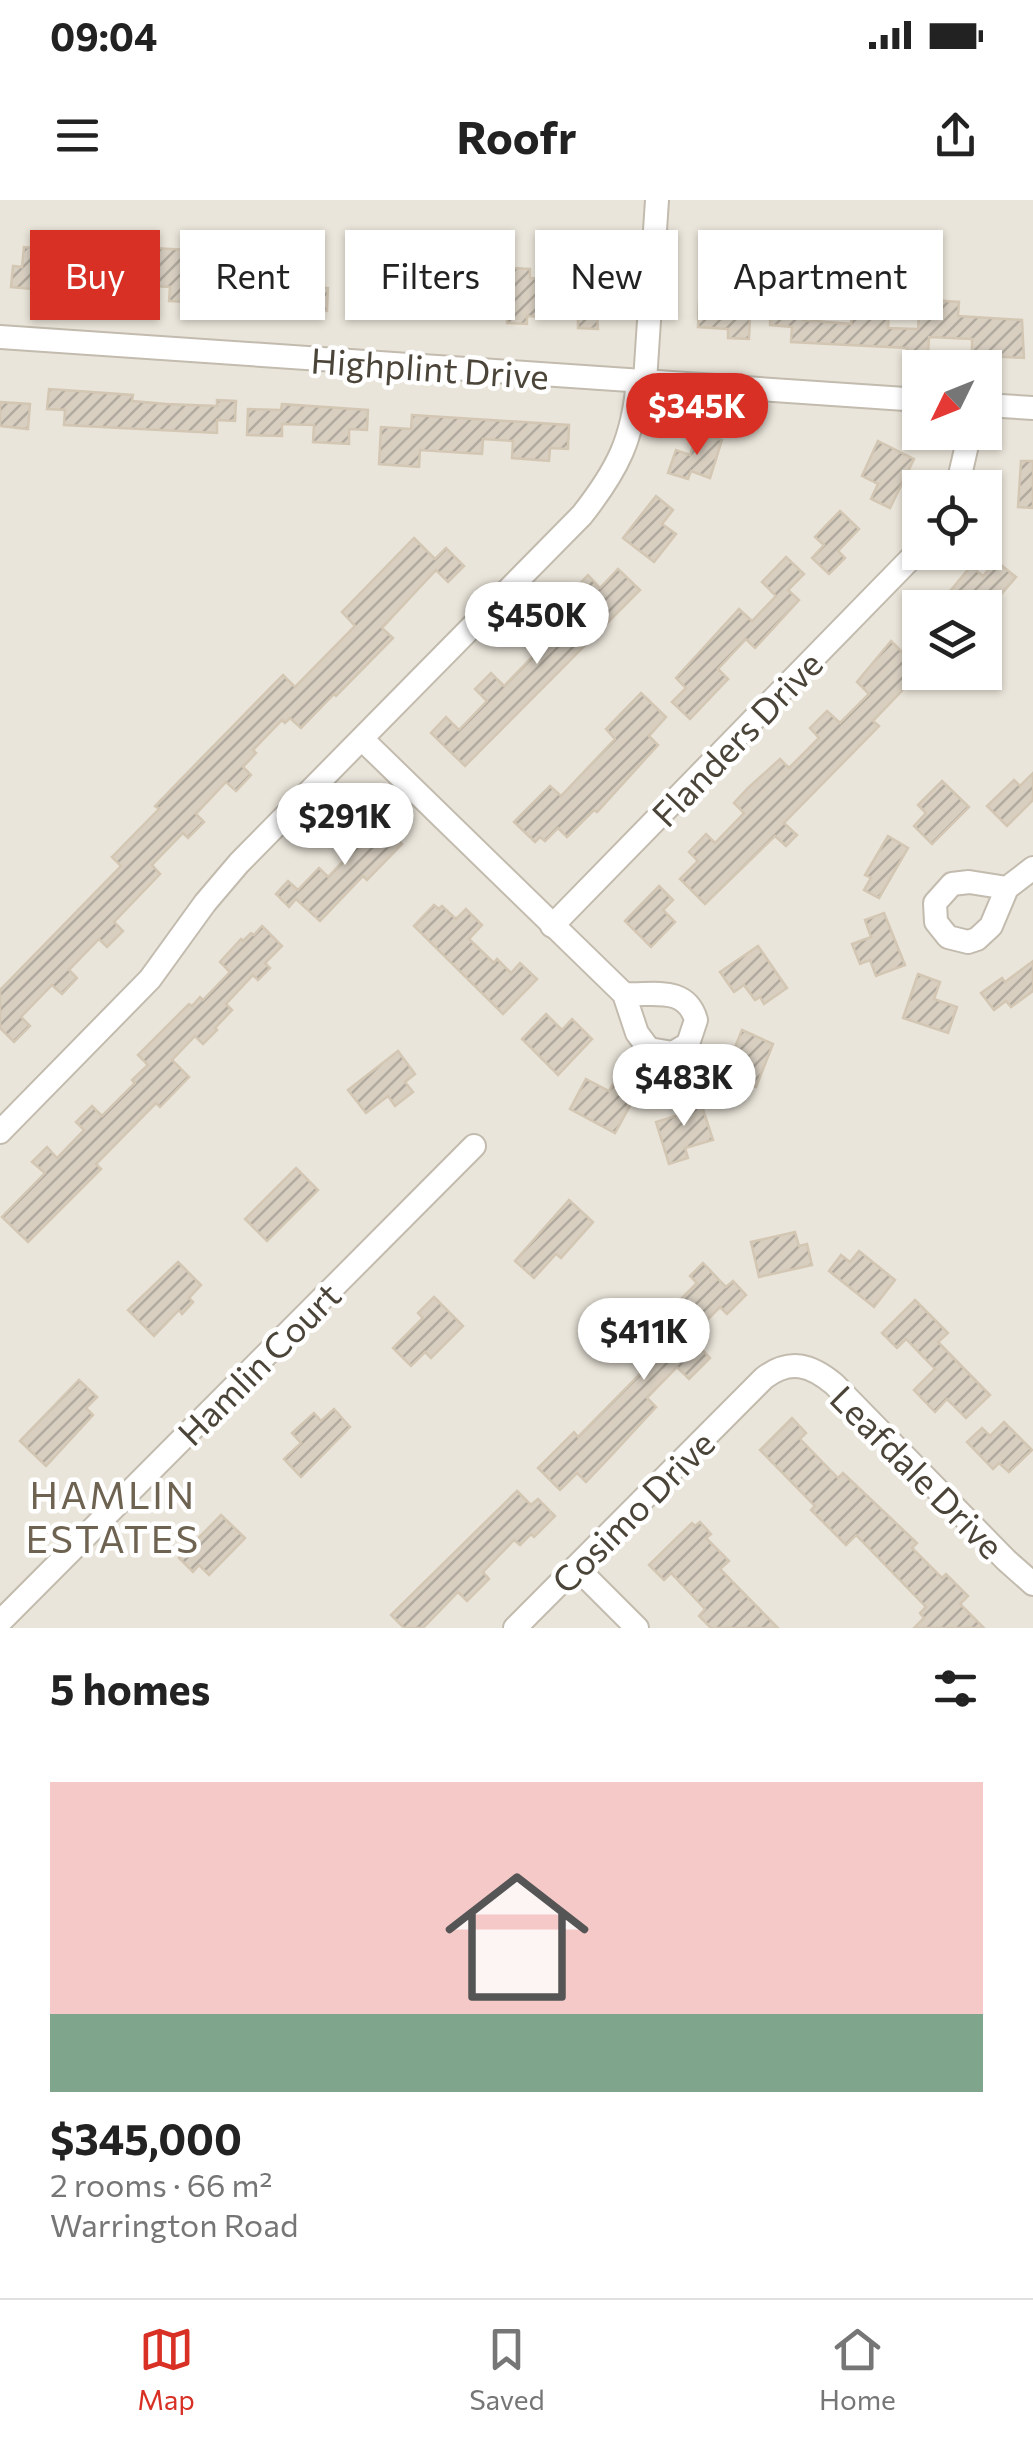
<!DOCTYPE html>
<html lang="en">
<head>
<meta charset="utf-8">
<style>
	body { margin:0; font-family:Commissioner,sans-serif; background:#f6f6f6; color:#222; height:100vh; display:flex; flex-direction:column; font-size:38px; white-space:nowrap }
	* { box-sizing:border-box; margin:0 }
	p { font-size:32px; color:#767676 }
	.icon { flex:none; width:55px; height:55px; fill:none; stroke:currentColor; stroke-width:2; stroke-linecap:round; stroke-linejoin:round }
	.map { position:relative; height:1428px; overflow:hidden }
	.panel { display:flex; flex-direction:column; background:#fff; flex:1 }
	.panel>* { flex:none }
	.hud { position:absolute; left:30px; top:30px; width:975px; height:90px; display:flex; gap:20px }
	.needle { width:65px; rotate:227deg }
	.buttons { position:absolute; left:902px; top:150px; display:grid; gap:20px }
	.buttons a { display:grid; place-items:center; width:100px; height:100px; border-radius:0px; background:#fff; box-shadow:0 2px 8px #0004; font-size:50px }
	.price { position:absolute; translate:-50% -85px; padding:0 22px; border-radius:35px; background:#fff; color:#222; font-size:32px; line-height:65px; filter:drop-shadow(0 2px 5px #0008) }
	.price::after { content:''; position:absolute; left:50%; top:60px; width:30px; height:22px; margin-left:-15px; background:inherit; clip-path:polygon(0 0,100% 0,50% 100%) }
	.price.selected { background:#d93025; color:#fff }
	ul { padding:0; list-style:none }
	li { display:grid; align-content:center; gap:20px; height:530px; padding:0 50px }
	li+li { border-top:2px solid #e0e0e0 }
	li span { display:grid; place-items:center; height:310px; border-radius:0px; color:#555 }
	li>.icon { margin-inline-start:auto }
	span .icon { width:180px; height:180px; fill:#fffc; stroke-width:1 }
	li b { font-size:42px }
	h2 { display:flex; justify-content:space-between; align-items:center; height:120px; padding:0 50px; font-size:42px }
	.pill { padding:0 35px; border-radius:0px; background:#fff; box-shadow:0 2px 8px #0004; font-size:35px; line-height:90px }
	.pill.selected { background:#d93025; color:#fff }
	.status { display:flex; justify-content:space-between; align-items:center; height:70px; padding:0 50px; background:#fff; direction:ltr }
	.status svg { height:28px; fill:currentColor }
	header { display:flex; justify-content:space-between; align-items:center; height:130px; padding:0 50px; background:#fff; font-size:45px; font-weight:700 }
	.tab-bar { display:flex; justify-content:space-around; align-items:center; height:140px; border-top:2px solid #e0e0e0; background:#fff; font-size:28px; color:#767676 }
	.tab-bar a { display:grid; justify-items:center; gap:5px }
	.tab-bar .selected { color:#d93025 }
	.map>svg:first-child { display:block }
</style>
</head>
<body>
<div class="status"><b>09:04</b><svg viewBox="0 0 49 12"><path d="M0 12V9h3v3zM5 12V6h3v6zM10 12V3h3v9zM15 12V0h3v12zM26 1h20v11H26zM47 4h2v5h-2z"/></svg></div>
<header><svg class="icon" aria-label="menu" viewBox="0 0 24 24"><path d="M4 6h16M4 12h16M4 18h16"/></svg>Roofr<svg class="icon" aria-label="share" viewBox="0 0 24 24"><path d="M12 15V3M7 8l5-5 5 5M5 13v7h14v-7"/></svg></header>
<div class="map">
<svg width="1033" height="1428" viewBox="0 0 1033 1428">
	<defs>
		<pattern id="building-hatch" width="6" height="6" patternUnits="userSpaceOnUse" patternTransform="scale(2.5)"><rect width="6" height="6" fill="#d8cfc1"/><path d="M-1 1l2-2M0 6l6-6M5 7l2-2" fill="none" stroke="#b1aa9e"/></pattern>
	</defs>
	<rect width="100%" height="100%" fill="#f6f3ec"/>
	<path fill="#eae5da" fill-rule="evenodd" d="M0,0h1033v1428h-1033zM920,168h65v64h-65zM920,288h65v64h-65zM920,408h65v64h-65z"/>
	<g fill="url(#building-hatch)" stroke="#d3c7b4" stroke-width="2.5">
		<path d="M82,44l177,10v5l62,4 -1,25h8l-1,23 -22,-2 1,-19 -49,-3 -1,18 -20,-1 2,-21 -48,-3 -1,22 -20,-1 1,-14 -48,-3 -1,13 -20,-1 1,-10 -22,-2v-6l-47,-4 -1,15 -21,-2 2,-21 9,1 2,-20 58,5z"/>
		<path d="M353,63l68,5v-5l109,6v9l66,4 2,47 -20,-1v-9l-51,-3v8l-20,-1v-15l-47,-3 -1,13 -19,-1 1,-13 -48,-4 -1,14 -20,-1 1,-9 -22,-1z"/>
		<path d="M771,98l33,2 -1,20 48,4 1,-16 37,3 -1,17 30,1 2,-30 39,3 -1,14 64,4 2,38 -52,-3v-16l-43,-2 -1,16 -21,-1v-4l-116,-6 1,-15 -22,-2z"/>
		<path d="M699,101l36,2v14l15,1 -1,21 -21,-1v-9l-30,-2z"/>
		<path d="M49,189l84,6 -1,6 34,3 51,2v-6l19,1 -1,20 -18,-1v13l-153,-8 1,-15 -18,-1z"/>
		<path d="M0,202l30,2 -2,25 -28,-3z"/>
		<path d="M282,204l86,6 -1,20 -18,-1v15l-36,-2 1,-17 -32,-1v12l-35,-1 1,-26 33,1z"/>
		<path d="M412,215l157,10 -1,24 -18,-1 -1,13 -37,-3 1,-17 -30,-2 -1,15 -62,-4 -1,17 -40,-3 2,-37 30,2z"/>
		<path d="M698,232l24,8 -12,38 -19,-7 -3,8 -20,-6 8,-23 14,5z"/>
		<path d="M878,241l36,18 -24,49 -19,-9 7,-15 -16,-8z"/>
		<path d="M1021,261h12v47l-15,-1z"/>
		<path d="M656,296l17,14 -11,14 14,10 -22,28 -31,-24z"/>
		<path d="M840,311l19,18 -21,22 7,7 -16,16 -17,-16 12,-13 -9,-8z"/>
		<path d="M414,338l21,21 11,-11 18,18 -16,16 -12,-12 -54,58 11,10 -57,58 -2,-2 -33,34 -11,-10 -5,5 -3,-3 -29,30 3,3 -13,14 8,8 -15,16 -10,-9 -30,32 8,8 -16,16 -5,-5 -31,32 8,9 -46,48 9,9 -16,16 -8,-8 -30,31 8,8 -15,16 -10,-9 -31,32 9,9 -16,16 -14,-14v-38l121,-124 -9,-9 47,-48 -4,-3 35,-36 93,-95 12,12 60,-61 -13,-14z"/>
		<path d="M786,357l18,17 -16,16 11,10 -44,48 -9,-9 -28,30 10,10 -38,40 -18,-17 14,-14 -10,-10 63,-69 13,12 24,-25 -14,-14z"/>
		<path d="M996,361l20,16 -22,26 -14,-11 -13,16h-31l35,-42 12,10z"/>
		<path d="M618,369l22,21 -175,176 -34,-33 15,-16 13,13 28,-29 -12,-12 16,-16 13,13 30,-31 -13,-13 16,-16 13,13 34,-35 -12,-12 16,-17 12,13z"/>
		<path d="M891,441l15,15 14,-14v30l-47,49 6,5 -95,97 13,12 -11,11 -11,-10 -70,68 -25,-25 18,-18 -9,-9 17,-18 9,9 29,-30 -10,-10 14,-15 32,-29 9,9 30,-30 -9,-10 17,-17 13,12 29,-29 -12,-12z"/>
		<path d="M641,493l25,24 -17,19 9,9 -61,67 -3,-2 -27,27 -9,-9 -13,13 -5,-4 -5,5 -21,-20 36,-36 11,10 54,-57 -9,-10z"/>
		<path d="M1033,573v27l-26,26 -20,-20 27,-26 6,6z"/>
		<path d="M942,581l27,26 -37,37 -18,-18 12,-13 -8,-8z"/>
		<path d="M362,605l40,39 -35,36 -4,-4 -43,45 -24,-22 -7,8 -13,-13 12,-13 10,9 21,-22 9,9 36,-38 -18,-17z"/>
		<path d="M888,636l20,12 -29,50 -15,-8 7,-12 -6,-3z"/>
		<path d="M659,686l14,14 -10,10 12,12 -24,25 -26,-26z"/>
		<path d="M434,705l5,4 3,-3 14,13 10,-10 16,16 -13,14 25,24 3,-4 14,14 9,-10 17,16 -34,35 -89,-88z"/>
		<path d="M884,713l21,52 -29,11 -6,-16 -10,4 -8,-20 19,-7 -6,-17z"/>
		<path d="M262,726l20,20 -17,17 5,5 -12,12 -5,-5 -27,29 6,6 -17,18 2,2 -14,14 -8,-8 -23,24 17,17 -29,30 -4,-4 -60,61 5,5 -73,73 -26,-25 43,-44 -13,-11 15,-15 10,11 27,-28 -8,-8 16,-16 10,10 33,-33 -3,-3 16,-15 -10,-10 51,-51 3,2 8,-9 3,3 27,-28 -10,-10 21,-23 2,2 8,-8 3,2z"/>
		<path d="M758,746l29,42 -23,16 -4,-7 -5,3 -11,-15 -10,7 -14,-20z"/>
		<path d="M1033,761v30l-22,16 -5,-6 -12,9 -13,-17 21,-15 3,4z"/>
		<path d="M918,774l22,8 -6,17 23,8 -9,26 -45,-15z"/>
		<path d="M546,814l16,16 10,-11 20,20 -34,36 -36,-36z"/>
		<path d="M742,830l31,14 -17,43 -32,-13z"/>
		<path d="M398,851l17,23 -10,8 8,10 -18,14 -7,-10 -22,17 -18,-23z"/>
		<path d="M586,879l23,12 7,-12 22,12 -23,42 -45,-24z"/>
		<path d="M698,894l15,46 -28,8 3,10 -19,6 -13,-42 26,-8 -5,-14z"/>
		<path d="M296,968l22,22 -51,51 -22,-22z"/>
		<path d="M569,1000l24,22 -32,36 -5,-4 -22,24 -19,-17z"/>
		<path d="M795,1032l4,14 8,-2 5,21 -53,12 -8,-35z"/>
		<path d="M859,1051l36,29 -21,27 -45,-36 12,-16 9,7z"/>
		<path d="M178,1062l23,23 -12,13 4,4 -11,12 -3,-4 -25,26 -26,-26z"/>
		<path d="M703,1063l23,24 7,-6 13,14 -19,19 -7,-7 -30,30 20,21 -21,21 -12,-12 -30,31 9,9 -48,52 -22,23 -9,-9 -17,17 -22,-22 36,-36 4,5 66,-67 -8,-8 51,-51 -9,-9 19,-19 -7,-7z"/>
		<path d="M434,1097l29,29 -32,32 -6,-6 -14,14 -18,-18 30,-30 -5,-5z"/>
		<path d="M915,1100l33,33 -10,9 52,53 -24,23 -19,-19 -12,13 -21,-22 21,-21 -29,-30 -9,9 -15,-15z"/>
		<path d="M79,1180l18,17 -11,11 7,7 -47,51 -26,-25z"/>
		<path d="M334,1209l16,18 -49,50 -17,-18 17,-16 -9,-10 22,-20 7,8z"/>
		<path d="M792,1218l14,15 -6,6 38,39 5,-5 74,70 -5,5 30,30 4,-4 22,22 -8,8 24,24h-70l10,-10 -4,-5 6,-6 -70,-72 -10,10 -35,-35 4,-4 -55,-56z"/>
		<path d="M1004,1222l28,28 -23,22 -10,-9 -6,6 -26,-27 15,-14 8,8z"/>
		<path d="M517,1291l14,14 7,-6 17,17 -21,21 -3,-3 -11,11 -6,-5 -31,32 6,7 -22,22 -9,-9 -35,36h-19l-13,-13z"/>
		<path d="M221,1315l24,23 -36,37 -10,-10 -6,7 -14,-14z"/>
		<path d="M700,1322l11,12 -5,4 23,23 -9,8 58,59h-67l-12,-12 6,-7 -34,-36 -7,7 -15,-15 43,-42 3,3z"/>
	</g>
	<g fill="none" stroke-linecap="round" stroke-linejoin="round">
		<g stroke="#c2bbae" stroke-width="26">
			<g id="street">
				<path d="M0,137l920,63"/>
				<path d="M645,181l12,-181"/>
				<path d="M985,205l48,3"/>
				<path d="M957,288l13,-56"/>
				<path d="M362,539l262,255c28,2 62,-9 72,26l-8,24 -15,9 -24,-4 -12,-16 -13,-39"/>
				<path d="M1007,688l-38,-6 -17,2 -17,19 1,19 12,15 20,5 9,-3 14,-13 16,-38 26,-20"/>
				<path d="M552,726l368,-377"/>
				<path d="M0,932l150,-153 55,-76 34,-40 343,-348c36,-46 51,-76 56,-134"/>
				<path d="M576,1367l61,61"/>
				<path d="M0,1422l474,-476"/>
				<path d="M515,1428l249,-250c26,-20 47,-13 70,6l172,176 27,24"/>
			</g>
		</g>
		<use href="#street" stroke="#fff" stroke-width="22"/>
	</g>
	<g text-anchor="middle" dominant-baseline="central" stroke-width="9" stroke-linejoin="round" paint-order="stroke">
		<g font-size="35" fill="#4b4439" stroke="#fff">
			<text transform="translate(430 167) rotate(4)">Highplint Drive</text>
			<text transform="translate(736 538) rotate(-46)">Flanders Drive</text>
			<text transform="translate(258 1163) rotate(-45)">Hamlin Court</text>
			<text transform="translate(918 1271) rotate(45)">Leafdale Drive</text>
			<text transform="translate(632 1311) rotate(-45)">Cosimo Drive</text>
		</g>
		<g font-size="38" letter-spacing="2.5" fill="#6e6250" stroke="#fff">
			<text x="113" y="1293">HAMLIN<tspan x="113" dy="44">ESTATES</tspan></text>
		</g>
	</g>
</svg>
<div class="buttons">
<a><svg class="needle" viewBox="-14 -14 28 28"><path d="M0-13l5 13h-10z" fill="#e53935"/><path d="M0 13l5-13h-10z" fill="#767676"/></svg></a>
<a><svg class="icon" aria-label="locate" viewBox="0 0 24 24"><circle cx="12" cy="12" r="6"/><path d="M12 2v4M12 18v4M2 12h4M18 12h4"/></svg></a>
<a><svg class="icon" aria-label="layers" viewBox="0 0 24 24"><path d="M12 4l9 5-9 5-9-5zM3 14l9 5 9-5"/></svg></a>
</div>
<b class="price selected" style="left:697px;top:258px">$345K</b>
<b class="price" style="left:537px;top:467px">$450K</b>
<b class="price" style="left:345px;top:668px">$291K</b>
<b class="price" style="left:684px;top:929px">$483K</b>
<b class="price" style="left:644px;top:1183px">$411K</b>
<div class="hud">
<a class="pill selected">Buy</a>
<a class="pill">Rent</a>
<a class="pill">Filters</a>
<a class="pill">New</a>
<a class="pill">Apartment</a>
</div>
</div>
<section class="panel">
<h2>5 homes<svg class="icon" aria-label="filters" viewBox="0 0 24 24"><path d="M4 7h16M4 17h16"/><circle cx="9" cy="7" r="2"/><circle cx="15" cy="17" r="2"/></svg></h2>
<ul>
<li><span style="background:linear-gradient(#f6c9c9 75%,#7fa58c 0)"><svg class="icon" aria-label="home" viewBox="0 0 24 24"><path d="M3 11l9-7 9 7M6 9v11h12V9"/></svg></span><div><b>$345,000</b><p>2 rooms · 66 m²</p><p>Warrington Road</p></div></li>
</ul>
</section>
<nav class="tab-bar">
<a class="selected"><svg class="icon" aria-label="map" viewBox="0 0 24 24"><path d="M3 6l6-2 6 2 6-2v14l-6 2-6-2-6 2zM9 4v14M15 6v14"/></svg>Map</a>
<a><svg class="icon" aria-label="saved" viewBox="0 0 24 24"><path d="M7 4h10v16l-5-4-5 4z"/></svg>Saved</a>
<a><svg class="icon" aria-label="home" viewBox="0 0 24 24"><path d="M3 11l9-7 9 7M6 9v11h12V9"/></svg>Home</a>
</nav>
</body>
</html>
